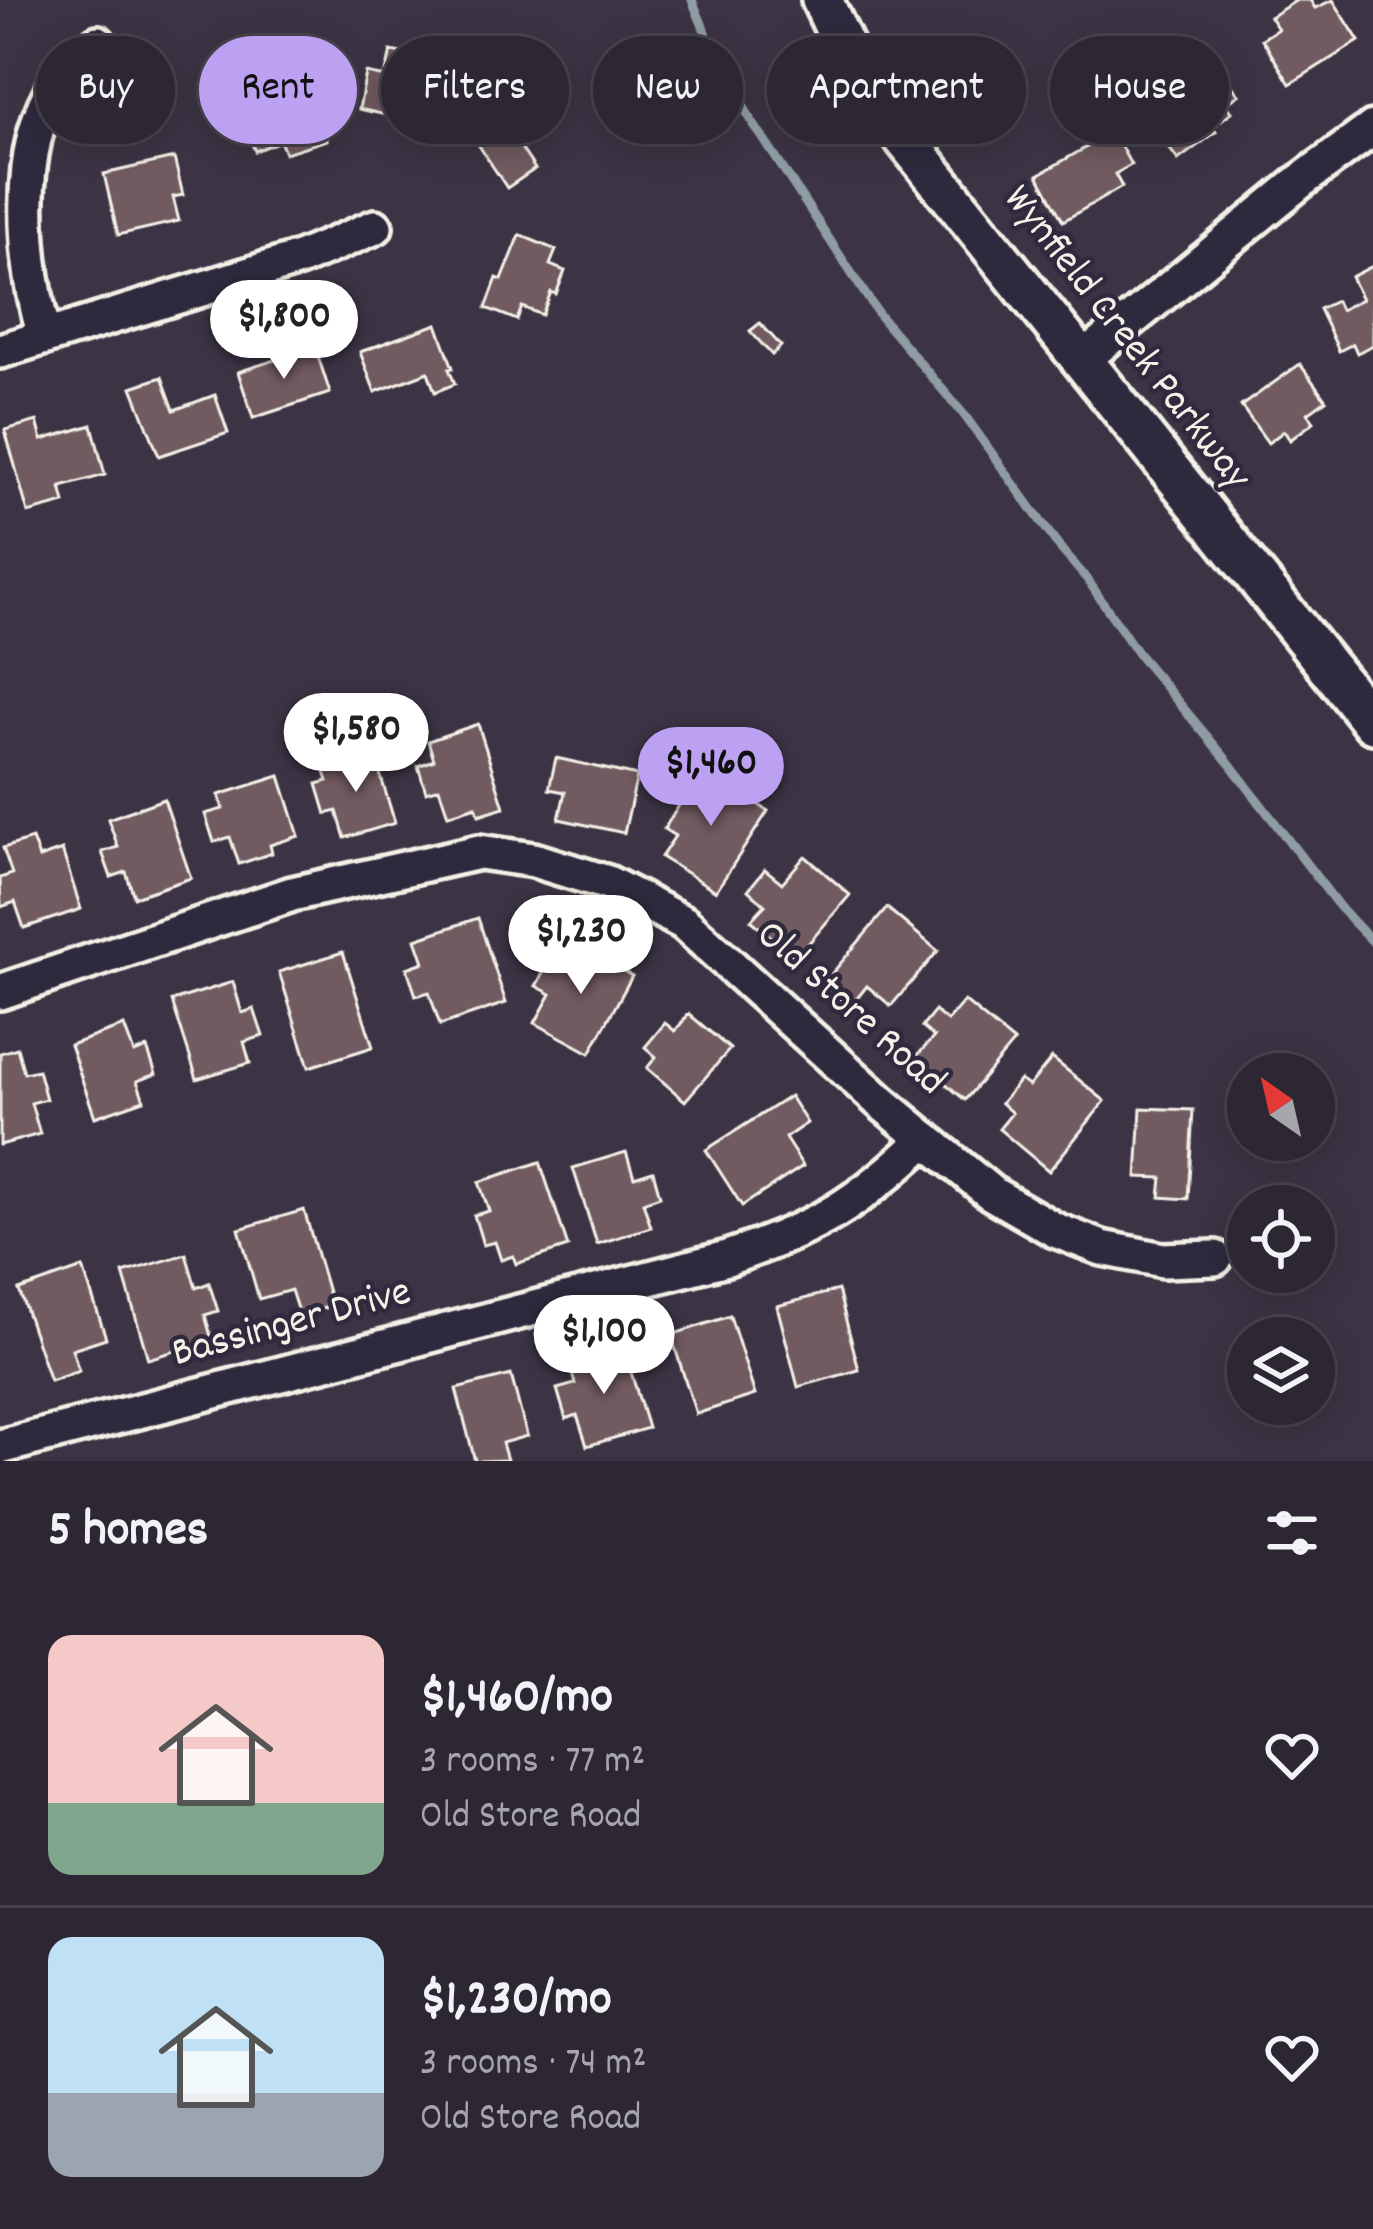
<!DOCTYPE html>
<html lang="en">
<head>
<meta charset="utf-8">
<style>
	body { margin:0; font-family:Dekko,sans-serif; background:#352f3b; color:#f1f3f6; height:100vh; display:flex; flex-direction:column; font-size:45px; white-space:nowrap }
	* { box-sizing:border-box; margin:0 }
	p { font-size:39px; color:#a7a5ac }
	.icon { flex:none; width:66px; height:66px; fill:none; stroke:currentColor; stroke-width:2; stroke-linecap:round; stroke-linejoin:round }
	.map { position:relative; height:1461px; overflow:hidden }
	.details { display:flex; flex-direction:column; background:#2d2733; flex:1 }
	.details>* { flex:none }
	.top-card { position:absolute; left:36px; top:36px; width:1302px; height:108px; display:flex; gap:24px }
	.needle { width:78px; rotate:326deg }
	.fabs { position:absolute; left:1227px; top:1053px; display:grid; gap:24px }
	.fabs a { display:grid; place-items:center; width:108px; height:108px; border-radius:50%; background:#2d2733; box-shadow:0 6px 30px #0003,0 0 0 3px #48444e; font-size:60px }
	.price { position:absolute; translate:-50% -102px; padding:0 27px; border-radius:42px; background:#fff; color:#222; font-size:39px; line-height:78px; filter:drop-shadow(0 3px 6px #0008) }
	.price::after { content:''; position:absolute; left:50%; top:72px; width:36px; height:27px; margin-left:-18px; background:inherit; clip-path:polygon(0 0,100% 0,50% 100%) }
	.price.active { background:#bca0f2; color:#111 }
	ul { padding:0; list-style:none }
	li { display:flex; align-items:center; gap:36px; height:300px; padding:0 48px }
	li+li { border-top:3px solid #48444e }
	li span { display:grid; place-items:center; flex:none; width:336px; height:240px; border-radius:24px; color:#555 }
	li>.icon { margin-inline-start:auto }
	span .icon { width:144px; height:144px; fill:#fffc; stroke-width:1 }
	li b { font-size:51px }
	h2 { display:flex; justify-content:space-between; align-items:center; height:144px; padding:0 48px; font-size:51px }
	.pill { padding:0 42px; border-radius:54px; background:#2d2733; box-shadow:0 6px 30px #0003,0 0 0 3px #48444e; font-size:42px; line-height:108px }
	.pill.active { background:#bca0f2; color:#111 }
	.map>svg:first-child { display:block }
</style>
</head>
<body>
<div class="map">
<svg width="1373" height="1461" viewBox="0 0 1373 1461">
	<rect width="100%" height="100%" fill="#3c3444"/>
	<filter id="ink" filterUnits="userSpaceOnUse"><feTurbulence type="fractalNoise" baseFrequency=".00833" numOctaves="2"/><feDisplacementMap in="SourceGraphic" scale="24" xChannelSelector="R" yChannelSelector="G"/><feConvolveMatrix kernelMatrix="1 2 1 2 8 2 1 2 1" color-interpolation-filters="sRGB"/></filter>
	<g filter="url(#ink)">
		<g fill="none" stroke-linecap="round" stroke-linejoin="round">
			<path stroke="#8f9ca3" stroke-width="9" d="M692,0l20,48 39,72 128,195 86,101 95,132 27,31 51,75 92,110 111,145 32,33"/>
		</g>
		<g fill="#715a60" stroke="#f4f1e8" stroke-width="3">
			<path d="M1297,0h13l5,8 18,-8 26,41 -69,43 -28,-45 16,-10 -8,-12z"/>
			<path d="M391,51l57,11 -8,43 -16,-3 -3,13 -17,-4 1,-6 -17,-3 -2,13 -27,-6 7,-36 19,4z"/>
			<path d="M1190,64l16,22 17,-12 16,21 -13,9 6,8 -20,15 4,5 -38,28 -42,-56z"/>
			<path d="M288,86l9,27 20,-6 10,33 -42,13 -5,-12 -25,10 -20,-47z"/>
			<path d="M502,98l29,43 -10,7 14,21 -28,19 -43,-65z"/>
			<path d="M1113,132l18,33 -16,9 7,13 -59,34 -25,-46z"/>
			<path d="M174,158l9,37 -10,2 6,24 -61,14 -14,-61z"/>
			<path d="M520,235l36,15 -6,15 15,6 -9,23 -5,-2 -9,23 -20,-8 -5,13 -31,-12 11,-30 5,2z"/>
			<path d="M1373,266v79l-16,8 -4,-9 -14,7 -20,-42 17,-8 4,9 22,-11 -11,-22z"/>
			<path d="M760,323l21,23 -9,9 -22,-24z"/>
			<path d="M437,324l16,44 -4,1 6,15 -20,8 -7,-20 -53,20 -15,-40z"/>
			<path d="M315,347l15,46 -77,25 -15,-46z"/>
			<path d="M1300,364l26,36 -18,13 6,9 -24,18 -6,-9 -16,12 -27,-37z"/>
			<path d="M162,377l12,33 41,-15 13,38 -69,23 -27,-69z"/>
			<path d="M37,421l5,19 50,-15 13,50 -44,12 4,16 -37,10 -23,-83z"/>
			<path d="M478,724l26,83 -25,8 -3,-9 -28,9 -9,-27 -13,4 -8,-26 16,-6 -6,-19z"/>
			<path d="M373,751l22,72 -50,15 -8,-27 -11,3 -9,-30 11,-3 -5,-15z"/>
			<path d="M556,758l81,18 -13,57 -65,-14 6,-27 -16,-3z"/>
			<path d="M703,768l65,43 -52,80 -55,-34 14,-21 -11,-7z"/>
			<path d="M280,776l19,60 -29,9 2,8 -33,11 -9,-27 -16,5 -9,-28 18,-5 -4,-14z"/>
			<path d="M164,799l27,79 -57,19 -8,-25 -15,5 -9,-25 16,-5 -10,-28z"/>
			<path d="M32,839l7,19 23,-8 19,59 -57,19 -9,-26 -14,5 -1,-29 12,-4 -9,-26z"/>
			<path d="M805,856l45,39 -54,63 -45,-38 14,-15 -17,-15 17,-21 17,14z"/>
			<path d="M887,908l51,43 -47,55 -24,-20 -17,21 -27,-23z"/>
			<path d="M478,918l28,85 -66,22 -11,-33 -13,4 -9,-28 17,-6 -8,-23z"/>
			<path d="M573,943l59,33 -42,77 -55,-30 16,-29 -15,-8 11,-20 10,5z"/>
			<path d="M343,952l30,95 -64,20 -30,-95z"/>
			<path d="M233,982l9,31 12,-4 9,27 -19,6 6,21 -53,16 -25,-78z"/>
			<path d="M964,1001l50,41 -49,58 -50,-42 19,-21 -12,-10 13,-16 12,10z"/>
			<path d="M689,1014l41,35 -45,52 -38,-33 9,-11 -11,-10 20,-24 10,8z"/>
			<path d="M124,1026l10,27 13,-5 9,26 -19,7 7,19 -49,17 -25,-72z"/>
			<path d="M17,1048l7,25 14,-3 8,29 -15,4 9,31 -40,11v-92z"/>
			<path d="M1052,1058l53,43 -56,70 -50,-42 13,-16 -11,-10 19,-23 9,6z"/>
			<path d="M790,1096l17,27 -22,15 18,28 -61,40 -36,-56z"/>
			<path d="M1141,1108l52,2 -5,89 -28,-2 2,-19 -25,-1z"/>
			<path d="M626,1152l8,25 19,-6 7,25 -17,6 8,25 -54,17 -24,-76z"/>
			<path d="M540,1162l28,85 -52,17 -3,-8 -12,4 -6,-18 -12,3 -9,-30 15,-4 -10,-29z"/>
			<path d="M304,1210l28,96 -33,9 -8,-25 -32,9 -20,-70z"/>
			<path d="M186,1254l10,34 13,-5 9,28 -13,4 7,25 -64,19 -25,-86z"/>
			<path d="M83,1268l23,70 -34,11 7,22 -29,10 -31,-91z"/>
			<path d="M838,1290l21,80 -61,17 -21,-81z"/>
			<path d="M730,1316l25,79 -59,19 -25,-79z"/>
			<path d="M623,1346l25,82 -61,18 -10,-31 -11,4 -9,-30 18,-5 -6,-21z"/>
			<path d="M511,1375l16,61 -25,7 5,17 -32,1 -19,-72z"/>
		</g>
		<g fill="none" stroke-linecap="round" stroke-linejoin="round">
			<g stroke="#f4f1e8" stroke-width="42">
				<g id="minor">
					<path d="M45,337c-21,-71 -32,-190 13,-255 10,-15 26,-27 40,-39"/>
					<path d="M0,351l299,-92 76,-32"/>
					<path d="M1081,361l220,-180 72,-53"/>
					<path d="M0,992l292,-98 187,-42 55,8 74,23 76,40 198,180 109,90 64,37 47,18 61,12 52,-2"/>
					<path d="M0,1447l727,-189c92,-31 128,-52 199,-119"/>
				</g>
			</g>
			<g stroke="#f4f1e8" stroke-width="48">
				<path id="tertiary" d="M822,0l26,55 41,64 484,604"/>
			</g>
			<use href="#minor" stroke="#2f2a3d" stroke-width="33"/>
			<use href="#tertiary" stroke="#2f2a3d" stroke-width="39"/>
		</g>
	</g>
	<g text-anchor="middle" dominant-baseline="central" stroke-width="9" stroke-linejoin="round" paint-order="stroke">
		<g font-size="42" fill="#f4f1e8" stroke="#2f2a3d">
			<text transform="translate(1125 339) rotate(52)">Wynfield Creek Parkway</text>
			<text transform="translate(849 1010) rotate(42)">Old Store Road</text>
			<text transform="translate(292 1325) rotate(-15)">Bassinger Drive</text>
		</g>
	</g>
</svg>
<div class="fabs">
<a><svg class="needle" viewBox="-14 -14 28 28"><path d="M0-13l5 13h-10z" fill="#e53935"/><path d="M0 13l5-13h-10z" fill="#a7a5ac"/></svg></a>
<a><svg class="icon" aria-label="locate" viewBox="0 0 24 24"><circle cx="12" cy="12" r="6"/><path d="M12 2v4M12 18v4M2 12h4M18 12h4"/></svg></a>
<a><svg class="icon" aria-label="layers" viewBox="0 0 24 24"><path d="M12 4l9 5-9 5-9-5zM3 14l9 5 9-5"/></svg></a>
</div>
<b class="price" style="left:284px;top:382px">$1,800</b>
<b class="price" style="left:356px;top:795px">$1,580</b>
<b class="price active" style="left:711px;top:829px">$1,460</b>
<b class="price" style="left:581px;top:997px">$1,230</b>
<b class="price" style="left:604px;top:1397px">$1,100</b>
<div class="top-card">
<a class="pill">Buy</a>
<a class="pill active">Rent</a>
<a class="pill">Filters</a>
<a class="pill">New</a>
<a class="pill">Apartment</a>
<a class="pill">House</a>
</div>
</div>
<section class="details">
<h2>5 homes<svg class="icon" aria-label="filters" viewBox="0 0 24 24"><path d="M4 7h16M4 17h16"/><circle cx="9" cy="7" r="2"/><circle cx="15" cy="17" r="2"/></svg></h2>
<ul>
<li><span style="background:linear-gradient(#f6c9c9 70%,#7fa58c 0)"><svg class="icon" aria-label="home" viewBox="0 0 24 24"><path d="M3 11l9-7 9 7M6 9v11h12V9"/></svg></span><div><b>$1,460/mo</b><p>3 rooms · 77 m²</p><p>Old Store Road</p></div><svg class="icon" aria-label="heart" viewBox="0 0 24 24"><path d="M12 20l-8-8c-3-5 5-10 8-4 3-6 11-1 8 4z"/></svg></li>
<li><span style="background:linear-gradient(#bfe0f5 65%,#9aa5b1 0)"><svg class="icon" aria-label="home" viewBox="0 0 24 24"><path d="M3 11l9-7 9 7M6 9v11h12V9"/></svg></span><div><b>$1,230/mo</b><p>3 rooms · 74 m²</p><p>Old Store Road</p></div><svg class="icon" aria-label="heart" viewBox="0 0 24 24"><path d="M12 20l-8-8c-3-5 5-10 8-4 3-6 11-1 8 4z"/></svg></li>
</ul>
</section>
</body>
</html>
